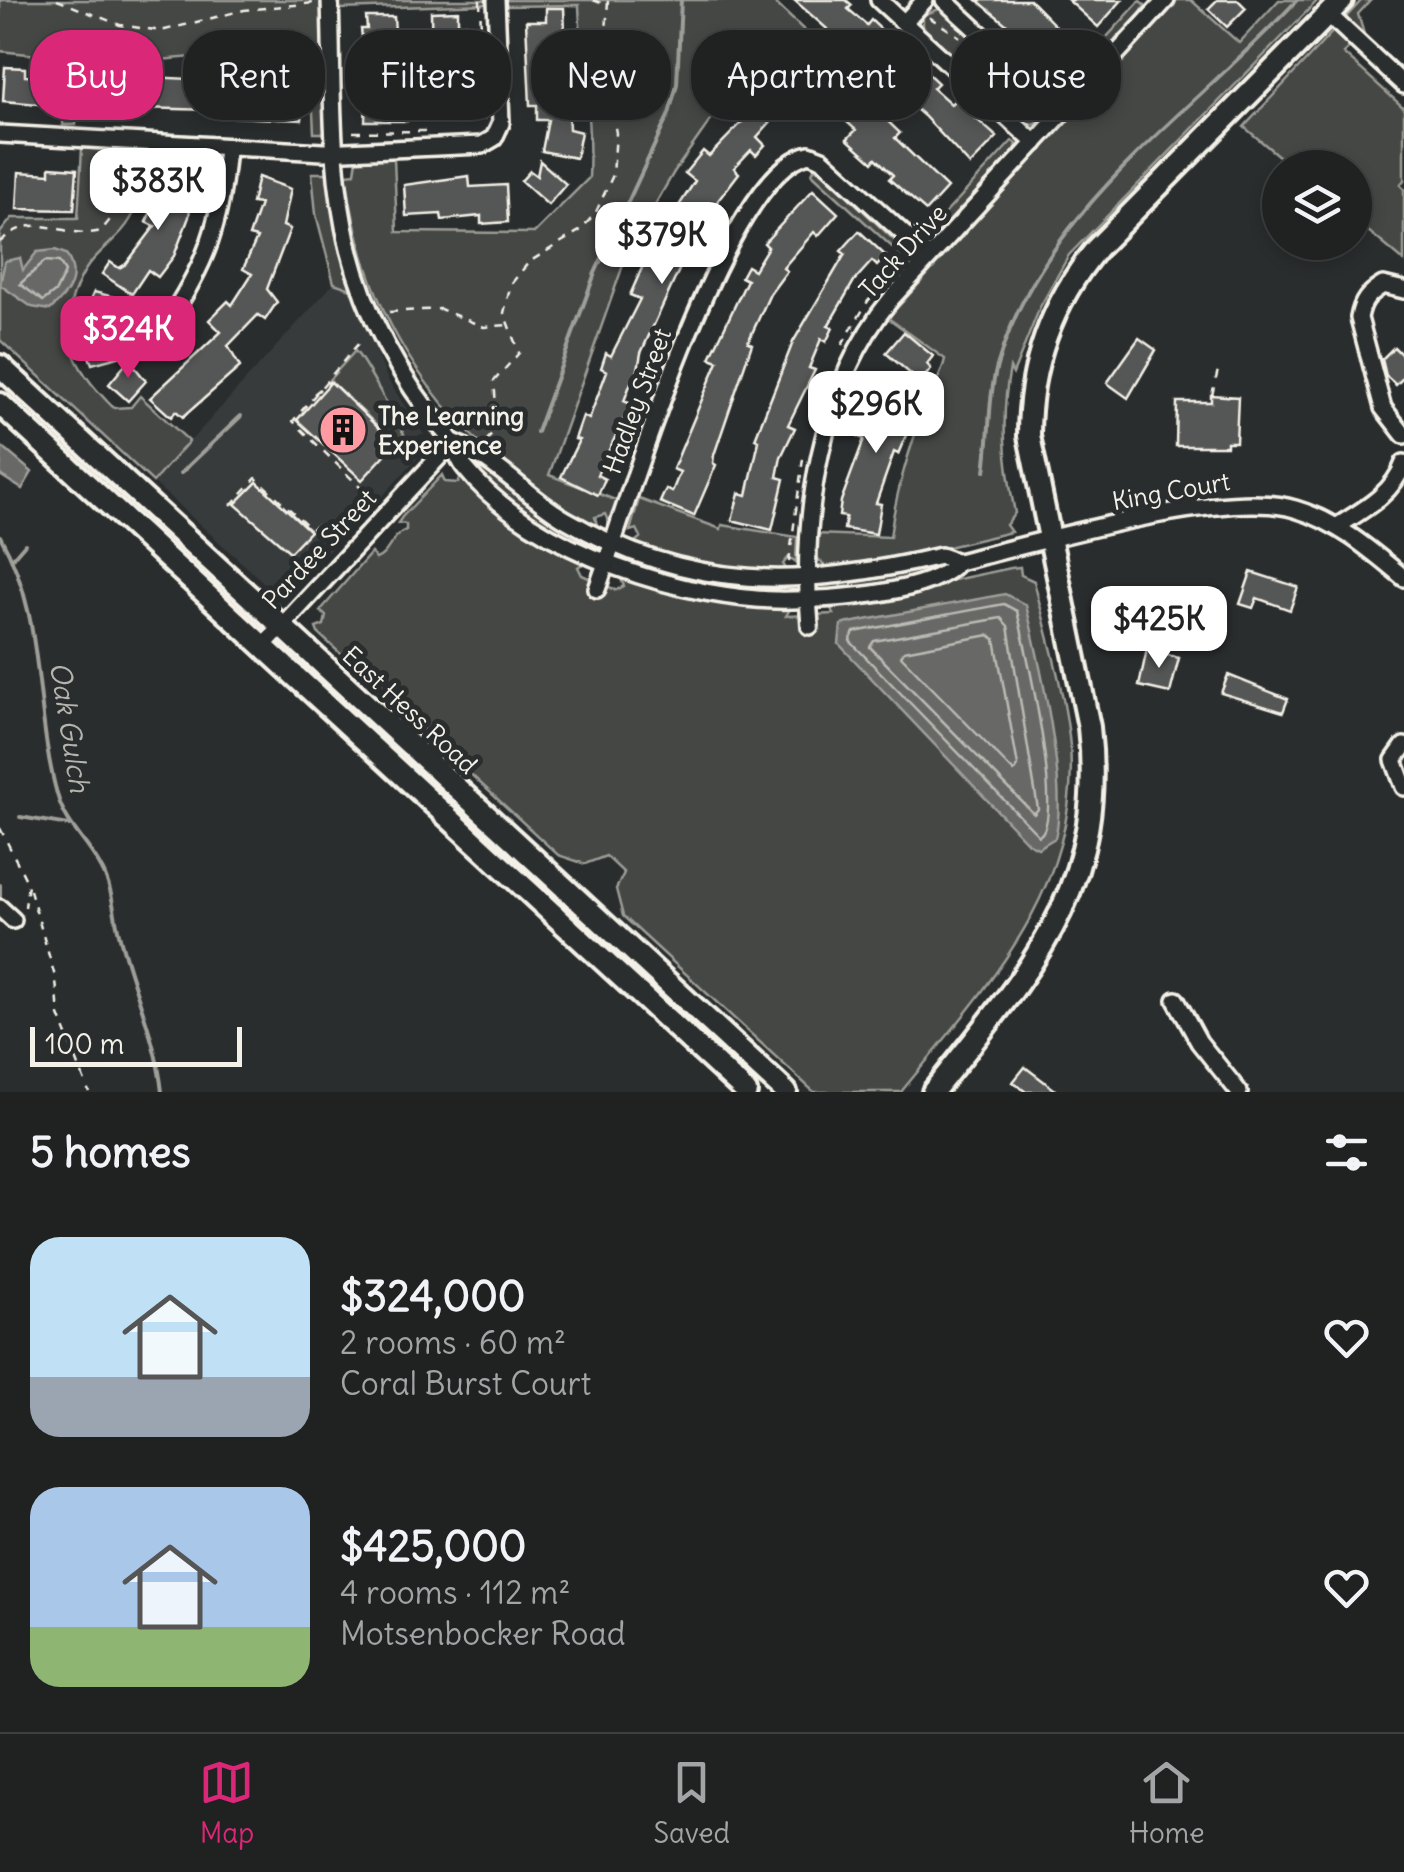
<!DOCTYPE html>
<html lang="en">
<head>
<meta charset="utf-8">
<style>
	body { margin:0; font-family:Delius,sans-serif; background:#282a2a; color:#f1f3f6; height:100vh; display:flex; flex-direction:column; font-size:38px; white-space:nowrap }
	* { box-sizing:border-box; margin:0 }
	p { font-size:32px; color:#a2a4a5 }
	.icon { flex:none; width:55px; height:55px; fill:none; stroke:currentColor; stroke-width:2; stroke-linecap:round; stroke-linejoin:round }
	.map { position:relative; height:1092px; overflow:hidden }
	.panel { display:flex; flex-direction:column; background:#202222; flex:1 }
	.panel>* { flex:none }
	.guide { position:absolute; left:30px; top:30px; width:1345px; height:90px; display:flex; gap:20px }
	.controls { position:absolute; left:1262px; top:150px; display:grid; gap:20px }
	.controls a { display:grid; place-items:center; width:110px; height:110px; border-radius:50%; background:#202222; box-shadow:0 5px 15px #0003,0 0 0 2px #3d3f40; font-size:50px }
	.scale { position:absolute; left:30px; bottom:25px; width:212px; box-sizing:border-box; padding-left:10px; border:5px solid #f4f1e8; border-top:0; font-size:28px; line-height:35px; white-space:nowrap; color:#f4f1e8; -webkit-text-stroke:8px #2a2d2e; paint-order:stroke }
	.price { position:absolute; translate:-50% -85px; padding:0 22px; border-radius:20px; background:#fff; color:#222; font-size:32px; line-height:65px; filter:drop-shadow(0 2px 5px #0008) }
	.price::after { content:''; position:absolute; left:50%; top:60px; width:30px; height:22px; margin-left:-15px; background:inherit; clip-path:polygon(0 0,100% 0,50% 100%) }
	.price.active { background:#db2777; color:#fff }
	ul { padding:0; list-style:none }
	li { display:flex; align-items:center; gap:30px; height:250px; padding:0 30px }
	li span { display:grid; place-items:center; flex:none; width:280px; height:200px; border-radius:30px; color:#555 }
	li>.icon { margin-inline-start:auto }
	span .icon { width:120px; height:120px; fill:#fffc; stroke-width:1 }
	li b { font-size:42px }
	h2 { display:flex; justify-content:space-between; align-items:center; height:120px; padding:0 30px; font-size:42px }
	.pill { padding:0 35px; border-radius:40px; background:#202222; box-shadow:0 5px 15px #0003,0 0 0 2px #3d3f40; font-size:35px; line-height:90px }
	.pill.active { background:#db2777; color:#fff }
	.tab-bar { display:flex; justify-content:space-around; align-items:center; height:140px; border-top:2px solid #3d3f40; background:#202222; font-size:28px; color:#a2a4a5 }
	.tab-bar a { display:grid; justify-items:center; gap:5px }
	.tab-bar .active { color:#db2777 }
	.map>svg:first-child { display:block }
</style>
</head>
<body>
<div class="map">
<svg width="1404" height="1092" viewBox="0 0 1404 1092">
	<rect width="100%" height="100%" fill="#2a2d2e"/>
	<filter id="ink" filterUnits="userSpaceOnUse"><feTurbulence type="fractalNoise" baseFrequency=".01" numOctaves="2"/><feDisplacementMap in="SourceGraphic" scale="20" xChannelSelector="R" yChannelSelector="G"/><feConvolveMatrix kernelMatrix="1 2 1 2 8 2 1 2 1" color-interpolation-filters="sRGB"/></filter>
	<g filter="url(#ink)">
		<path fill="#373a3a" d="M334,283l17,6 37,91 36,55h-6l-2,12 5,7 -40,44 -6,3 -8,-6 -19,22 -8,1 6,15 -52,54 -5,-6 -10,11 -6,-1 -120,-109z"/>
		<g fill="#444645" stroke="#9c9c96" stroke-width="2.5">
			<path d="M0,0h321l4,133h-11l-4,-86c-77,2 -154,20 -230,13l-4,65h-13l4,-67 -67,-7z"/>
			<path d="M339,0h147l1,4 -147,5z"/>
			<path d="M505,0h267l50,47 -35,6 -26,12 -37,36 -50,71 -46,79 -79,224 69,26 -10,20 -3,-7 -10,3 2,8c-24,-4 -46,-24 -65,-38 -108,-80 -169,-180 -186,-313l9,-1 2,-14 37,-1 3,74 137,1 55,-55c3,-60 -8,-113 -10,-173l-74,1z"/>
			<path d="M1177,0h14l48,43 40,-43h39l-249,255 -29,52 -27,67 -3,-6c-10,50 -5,96 5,145l-9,12 5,7 -143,34 -40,3 -11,-11 -1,-24 74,3c6,-47 20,-90 36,-133 6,-15 16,-29 19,-45l-57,-41z"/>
			<path d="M1362,0h9l-13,14 6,20 -21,19 61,55v72l-4,5 4,4v72l-49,-41v-52l-63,-1 -48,-40z"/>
			<path d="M1140,1l5,4 -4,8 -78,80 -1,-7z"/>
			<path d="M942,8l102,93v17l-10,7 -11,-2 -100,-92v-16z"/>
			<path d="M1012,141l5,3 -2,6 -81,87 -4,-7z"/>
			<path d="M82,148l61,5c-1,23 0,47 -13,67 -11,20 -35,32 -46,52 -32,56 -13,95 30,136l17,-1 9,-11 49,45 -36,41 -153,-142v-107l12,-15h66z"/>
			<path d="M814,168l8,4 86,81 -6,3 -90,-82z"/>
			<path d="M312,173h15l10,69 14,47 -17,-6 -18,-69z"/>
			<path d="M355,351c12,12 37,64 49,83l-8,9 -67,-63z"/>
			<path d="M484,466l46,38 46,28 3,6 -7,2 -51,-32 -43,-35z"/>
			<path d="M442,475l3,7 13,1 4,-8 123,87 -7,5 4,8 34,15 8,-4 -3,-7h4l81,21 79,8 5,1 -4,7 48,-2 -4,-7 4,-2 177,-37 9,-1 1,8 13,6c13,54 31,110 36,165 11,143 -85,243 -169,346h-87l-191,-176 -7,-27 8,-16 -18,-17 -21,8 -27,-9 -240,-222 -2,-5 8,-3 2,-9 -6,-5 51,-58 5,6c13,-4 15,-24 30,-29v-6l-8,-1 4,-6z"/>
			<path d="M639,499l82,30 1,-4 75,12 -1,25 -7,-5 -6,7 4,6c-37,13 -109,-11 -146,-23l-6,-5 6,-5 -4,-8 -7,2z"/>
			<path d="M642,561l89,21 42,4 4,3 -2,5 -78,-8 -60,-19z"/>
			<path d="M938,563l4,4 -3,5 -69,15h-30l3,-4z"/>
		</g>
		<g fill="#676866" stroke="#9f9f9a" stroke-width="2.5">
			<path d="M55,250l11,4c15,24 3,39 -16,56l-18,-3 -32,-22 5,-24 15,-3 3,12 14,-18z"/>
			<path d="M2,447l30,25 -10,17 -22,-14z"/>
			<path d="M1005,594l21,11c13,55 43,182 29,233l-17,10 -10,-5 -189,-199 2,-19 8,-2z"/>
		</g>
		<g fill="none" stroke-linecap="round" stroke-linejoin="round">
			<g stroke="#bcbab4" stroke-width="2.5">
				<path d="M45,261l14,1 6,10 -9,19 -13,10 -23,-17z"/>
				<path d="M1004,604l13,7c8,34 49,209 22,225l-189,-195 4,-9z"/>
				<path d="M1001,618l7,8 30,183 -4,5 -164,-167 4,-6z"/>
				<path d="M989,635l6,4 23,127 -4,6 -113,-116 3,-5z"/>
			</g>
			<g stroke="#9f9f9a" stroke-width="4">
				<path d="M537,432l58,-159 74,-159 8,-30 4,-84"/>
				<path d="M985,471c5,-34 3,-72 12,-105 46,-159 193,-250 300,-366"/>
				<path d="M181,473l60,-57"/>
				<path d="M0,536c46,80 33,171 57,258 9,34 37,53 49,84 7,17 8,35 12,52 13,55 38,106 44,162"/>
				<path d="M12,559l13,-15"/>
				<path d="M20,817l49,8"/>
				<path d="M0,885v11"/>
			</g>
		</g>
		<g fill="#555756" stroke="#f4f1e8" stroke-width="2.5">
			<path d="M794,0h52l6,5 -4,4 19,16 4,-5 67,63 -5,5 18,16 4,-4 42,37 -27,28 -46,-49 -39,-34 -3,3 -19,-18 3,-4z"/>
			<path d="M977,0h53l47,48 -24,25 -10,-10 4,-5z"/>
			<path d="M1068,0h54l-24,27z"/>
			<path d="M1217,0h21l8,8 -19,19 -19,-18z"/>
			<path d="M546,8h18l5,121 12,3 -5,26 -34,-7 6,-31h-11v-15h-7l-4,-84h20z"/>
			<path d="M458,11v13l7,-1 -3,15 7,65 -5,1 1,12 -32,3 -2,-107z"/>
			<path d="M366,17h28l5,74h8v30h-42l2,-41 -6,-51h6z"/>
			<path d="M808,63l12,31 -32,13 -13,-31z"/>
			<path d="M5,67l20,1v8l38,1 -1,29 -59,-5z"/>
			<path d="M86,71l15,3 -1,5 49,5v-7l62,3v-6h27v8l59,2 -1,10 8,1 -2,25 -92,-4 1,-6 -106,-3 -1,4 -25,-5z"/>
			<path d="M847,82l53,51 -5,5 52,50 -21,23 -37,-32 4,-4 -17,-17 -3,4 -26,-23 9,-9 -29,-26z"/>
			<path d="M755,86l26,24 -24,27 8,8 -9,10 -5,-5 -17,18 5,5 -61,80 7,4 -44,96 -5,28 -4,-1 -8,21 7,3 -34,71 8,4 -7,16 -37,-18 18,-37 -4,-1 8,-23 6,3 18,-48 -6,-3 5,-15 5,3 29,-57 -10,-4 23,-52 -5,-3 9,-15 7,4 31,-48 -10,-8 18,-22 6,5 37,-38 -11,-10z"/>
			<path d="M540,161l26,23 -18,21 -27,-24 9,-10 7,5z"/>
			<path d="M50,167l27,2 -3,41 -57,-1 2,-37 31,2z"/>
			<path d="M162,170l31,5 -4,42 -15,39 -16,21 -10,-7 -16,24 -30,-20 8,-12 9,6 7,-4 29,-38 -9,-4 13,-27z"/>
			<path d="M469,176l1,11 36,-2 2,37 -27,2v-8l-39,4 -1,-6 -35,2 -2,-31z"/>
			<path d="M258,177l33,12 -8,37 7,3 -23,60 10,13 -12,18 -7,-5 -30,31 12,21 -57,50 -7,-6 -5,6 -21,-19 71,-66 -12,-12 19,-19 4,4 20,-31 -9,-5 14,-31 -8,-2 11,-32 -8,-1z"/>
			<path d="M813,190l25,23 -20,23 -4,-4 -31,36 4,3 -17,23 -22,48 4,2 -38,111 -1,8 3,2 -22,51 -34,-14 6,-13 6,3 8,-20 -7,-3 45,-108 -8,-3 37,-78 -6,-3 6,-11 7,4 14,-23 -4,-4z"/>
			<path d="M859,231l27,25 -9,10 -5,-5 -18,20 -26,45 5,2 -7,14 -5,-3 -12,29 6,2 -27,55 7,3 -14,29 -4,20 7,2 -12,51 -40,-10 7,-27 8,2 12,-54 -4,-2 38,-97 52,-88 -4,-3z"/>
			<path d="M94,292l27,7 -7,26 -31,-9z"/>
			<path d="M116,331l10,24 -34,9 -8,-20z"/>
			<path d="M904,332l29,24 -6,8 4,5 -11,13 -34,-29z"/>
			<path d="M1139,338l17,12 -28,48 -21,-15z"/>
			<path d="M1394,347l10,10v20l-8,8 -10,-9 -4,-17z"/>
			<path d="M129,360l17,21 -18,20 -19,-17z"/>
			<path d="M885,377l29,12 -13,36 8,3 -11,26 -4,-2 -18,51 5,1 -5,30 -32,-5 2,-12 -7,-1 2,-15 23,-62 -5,-2 15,-35 -5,-2z"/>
			<path d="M331,382l64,62 -33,36 -65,-60z"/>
			<path d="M1211,395l27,2 -2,45h-9v4h-51l1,-44h34z"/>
			<path d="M257,482l53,49 -20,21 -55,-48z"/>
			<path d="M1251,572l47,15 -8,23 -33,-12 -4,10 -13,-4z"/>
			<path d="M1147,649l32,9 -9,35 -31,-7z"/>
			<path d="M1228,675l60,24 -5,13 -62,-19z"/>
			<path d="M1025,1067l33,25h-32l-13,-10z"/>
		</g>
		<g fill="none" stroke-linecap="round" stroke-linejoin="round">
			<g stroke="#f4f1e8" stroke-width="22">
				<g id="minor">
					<path d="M330,0c3,82 -1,168 19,249 17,68 53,132 98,186 8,10 10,23 18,33 67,84 224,135 328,132 42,-1 139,-6 165,-38"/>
					<path d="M879,0l156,143"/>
					<path d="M944,0l120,111"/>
					<path d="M1329,15l75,70"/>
					<path d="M904,23l21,-23"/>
					<path d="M0,134l323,18 159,-7 12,-7 7,-15 -5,-123"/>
					<path d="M1404,290l-21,-5c-15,9 -21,16 -24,33l24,90 21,27"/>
					<path d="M164,327c43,-64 57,-102 63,-180"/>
					<path d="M453,442c42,16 73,54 112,77 126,74 239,69 376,37l17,6c79,-19 265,-75 337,-53 42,12 77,42 109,69"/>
					<path d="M1336,527c27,-17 57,-33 68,-64"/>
					<path d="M597,589c30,-83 127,-416 212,-435l13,5 107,98"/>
					<path d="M810,626c-10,-108 10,-241 81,-327l275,-299"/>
					<path d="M263,646l190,-204"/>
					<path d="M1404,746l-10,14 10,27"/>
					<path d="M0,908l13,12"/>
					<path d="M1176,1000l23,42 40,50"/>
				</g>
			</g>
			<g stroke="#f4f1e8" stroke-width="28">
				<g id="major">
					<path d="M0,366l786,726"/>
					<path d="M0,404l746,688"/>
					<path d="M933,1092c94,-119 175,-202 156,-365l-60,-291c0,-70 23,-134 68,-188l245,-248"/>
				</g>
			</g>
			<g stroke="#f4f1e8" stroke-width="2.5" stroke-dasharray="8 8" stroke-linecap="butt">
				<path d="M57,0l63,25 41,6 83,-21 70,-7"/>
				<path d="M346,0h43"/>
				<path d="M480,0l4,121 -4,4"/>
				<path d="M593,0l13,5"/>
				<path d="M929,17l31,20"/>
				<path d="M977,52l10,25"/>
				<path d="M1007,97l31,20"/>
				<path d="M353,132l73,-1"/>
				<path d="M96,156l14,12 14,-10"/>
				<path d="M0,242c37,-35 63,-1 101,-11l17,-21 -8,-42"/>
				<path d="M389,312l51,-3 44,18 23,-2"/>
				<path d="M358,344l-65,77 77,76"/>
				<path d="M842,345l26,-44 41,-43"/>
				<path d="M314,394l16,-13"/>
				<path d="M1212,395l7,-29"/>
				<path d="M486,441l12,-13 -4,-47 25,-28 -15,-40 7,-29 18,-22 52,-32 15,-18 17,-37 3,-42 -12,-66 4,-67"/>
				<path d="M231,505l25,-27 55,51 7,-4"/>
				<path d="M325,531l18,-8"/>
				<path d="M789,562l15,-111"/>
				<path d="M0,828l28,56 -3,23"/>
				<path d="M30,890l26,90 3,35 30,77"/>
			</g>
			<use href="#minor" stroke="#2a2d2e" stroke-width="15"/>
			<use href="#major" stroke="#2a2d2e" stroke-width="20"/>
		</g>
	</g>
	<defs>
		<g id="building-disc" transform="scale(2.5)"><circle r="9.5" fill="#ff9aa2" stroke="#2a2d2e"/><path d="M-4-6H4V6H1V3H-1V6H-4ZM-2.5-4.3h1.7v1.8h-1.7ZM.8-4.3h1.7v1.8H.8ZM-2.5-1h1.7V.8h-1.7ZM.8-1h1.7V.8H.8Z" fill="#111"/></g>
	</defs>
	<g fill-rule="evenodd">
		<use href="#building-disc" x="343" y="430"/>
	</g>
	<g text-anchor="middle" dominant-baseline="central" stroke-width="10" stroke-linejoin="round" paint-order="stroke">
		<g font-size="25" fill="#f4f1e8" stroke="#2a2d2e">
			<text transform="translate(903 251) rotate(-48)">Tack Drive</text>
			<text transform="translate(637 401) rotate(-70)">Hadley Street</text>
			<text transform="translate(1171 491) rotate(-10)">King Court</text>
			<text transform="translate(319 549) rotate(-47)">Pardee Street</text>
			<text transform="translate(410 710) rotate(43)">East Hess Road</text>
		</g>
		<g font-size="25" font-weight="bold" fill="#f4f1e8" stroke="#2a2d2e" text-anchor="start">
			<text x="378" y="416">The Learning<tspan x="378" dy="29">Experience</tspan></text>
		</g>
		<g font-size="28" font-style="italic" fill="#b5b3ae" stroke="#2a2d2e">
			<text transform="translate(70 727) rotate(81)">Oak Gulch</text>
		</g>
	</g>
</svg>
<div class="controls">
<a><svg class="icon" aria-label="layers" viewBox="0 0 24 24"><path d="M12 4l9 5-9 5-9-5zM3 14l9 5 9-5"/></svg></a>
</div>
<div class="scale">100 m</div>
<b class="price" style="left:158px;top:233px">$383K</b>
<b class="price" style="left:662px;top:287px">$379K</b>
<b class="price active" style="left:128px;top:381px">$324K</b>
<b class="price" style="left:876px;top:456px">$296K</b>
<b class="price" style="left:1159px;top:671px">$425K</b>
<div class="guide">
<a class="pill active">Buy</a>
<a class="pill">Rent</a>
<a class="pill">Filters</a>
<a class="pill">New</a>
<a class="pill">Apartment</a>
<a class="pill">House</a>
</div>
</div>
<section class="panel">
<h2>5 homes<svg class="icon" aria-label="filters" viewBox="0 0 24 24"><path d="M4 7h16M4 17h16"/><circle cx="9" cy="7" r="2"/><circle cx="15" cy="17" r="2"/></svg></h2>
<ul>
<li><span style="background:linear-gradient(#bfe0f5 70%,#9aa5b1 0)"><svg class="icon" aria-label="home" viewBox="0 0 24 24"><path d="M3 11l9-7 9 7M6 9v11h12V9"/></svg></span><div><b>$324,000</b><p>2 rooms · 60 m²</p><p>Coral Burst Court</p></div><svg class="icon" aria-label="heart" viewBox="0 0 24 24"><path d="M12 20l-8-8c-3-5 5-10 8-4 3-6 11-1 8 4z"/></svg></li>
<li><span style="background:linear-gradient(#a9c7e8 70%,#8fb573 0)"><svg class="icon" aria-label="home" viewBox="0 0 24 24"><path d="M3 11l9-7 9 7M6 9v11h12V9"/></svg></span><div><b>$425,000</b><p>4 rooms · 112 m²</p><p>Motsenbocker Road</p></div><svg class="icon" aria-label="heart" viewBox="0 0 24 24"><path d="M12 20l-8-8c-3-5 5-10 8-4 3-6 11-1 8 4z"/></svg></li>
</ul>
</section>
<nav class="tab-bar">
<a class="active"><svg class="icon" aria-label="map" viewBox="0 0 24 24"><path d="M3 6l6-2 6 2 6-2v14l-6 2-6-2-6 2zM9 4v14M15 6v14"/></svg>Map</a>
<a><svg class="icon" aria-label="saved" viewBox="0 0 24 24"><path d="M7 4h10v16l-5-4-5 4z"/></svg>Saved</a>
<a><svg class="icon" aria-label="home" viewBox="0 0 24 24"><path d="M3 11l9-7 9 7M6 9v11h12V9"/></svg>Home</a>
</nav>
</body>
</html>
